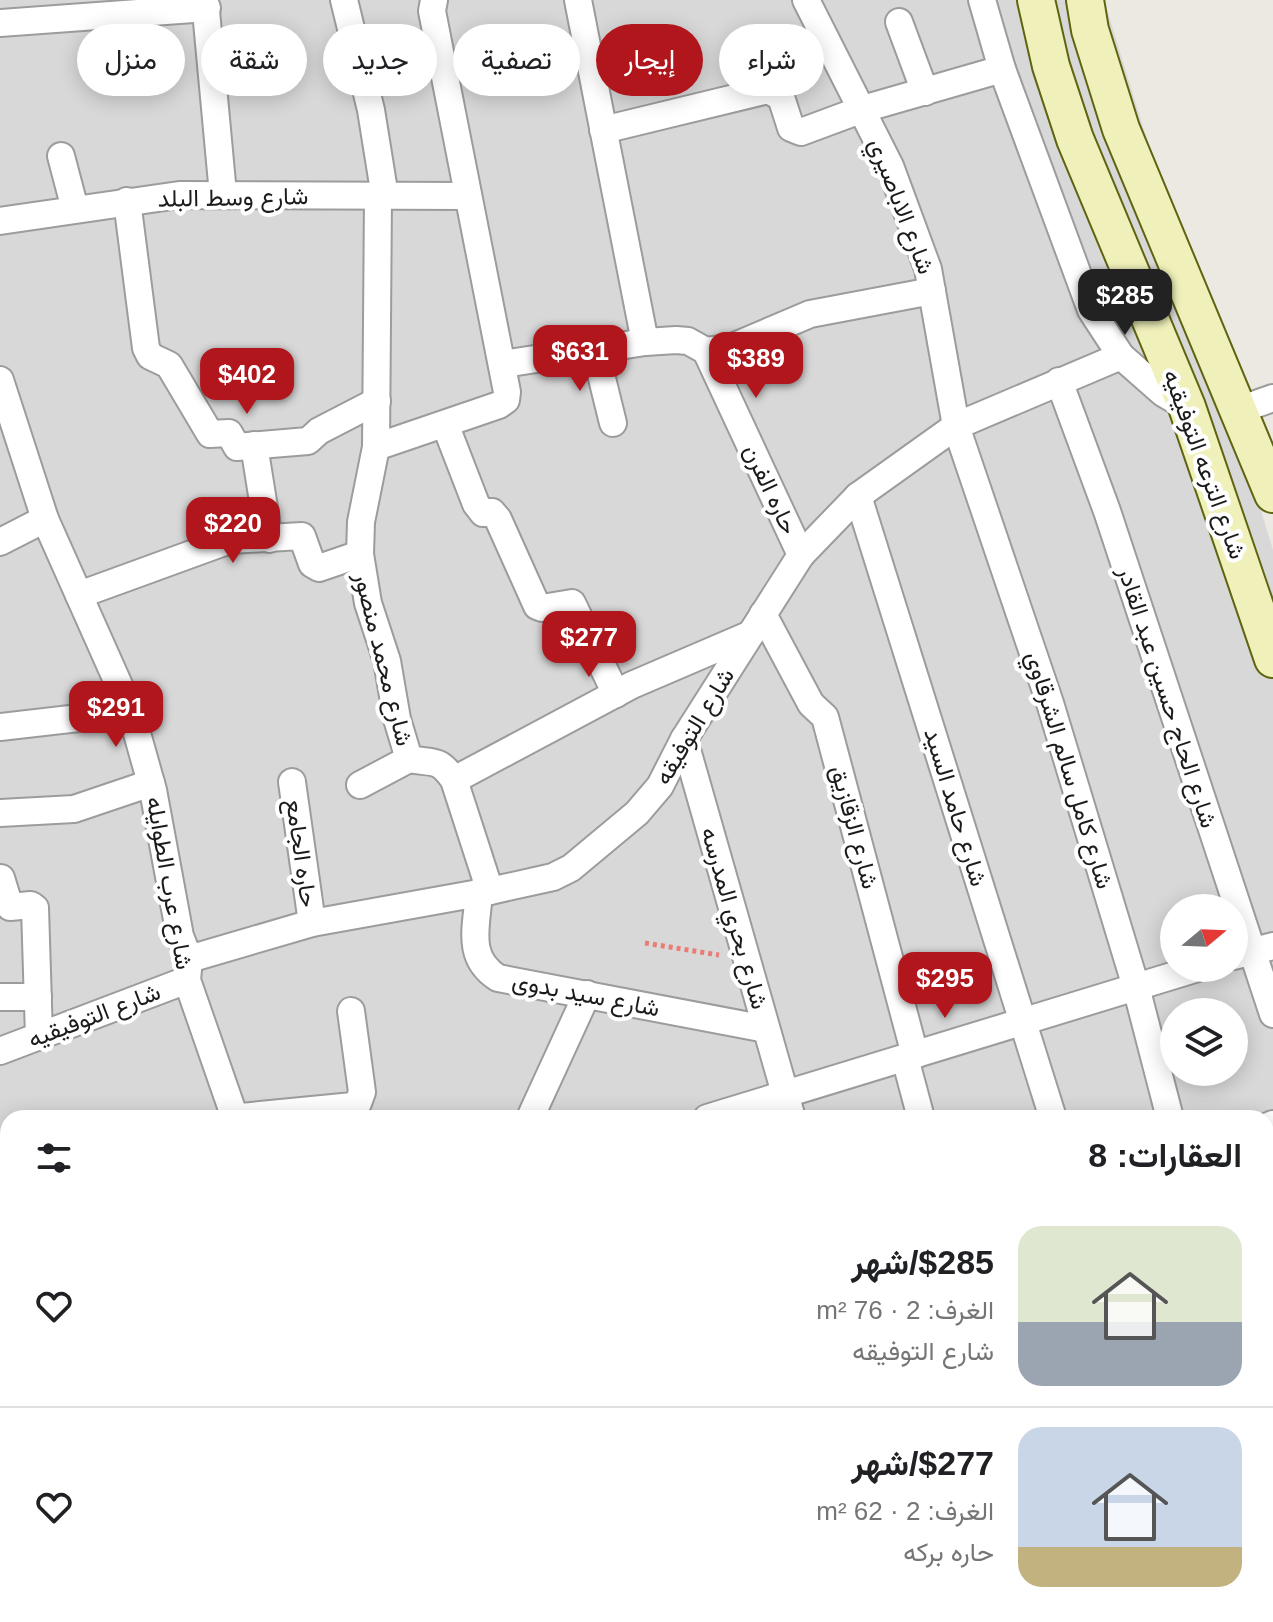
<!DOCTYPE html>
<html lang="ar">
<head>
<meta charset="utf-8">
<style>
	body { margin:0; font-family:Helvetica,Vazirmatn,sans-serif; background:#f6f6f6; color:#202124; direction:rtl; height:100vh; display:flex; flex-direction:column; font-size:30px; white-space:nowrap }
	* { box-sizing:border-box; margin:0 }
	p { font-size:26px; color:#757577 }
	.icon { flex:none; width:44px; height:44px; fill:none; stroke:currentColor; stroke-width:2; stroke-linecap:round; stroke-linejoin:round }
	.map { position:relative; flex:1; overflow:hidden; direction:ltr }
	.sheet { position:absolute; left:0px; top:1110px; width:1274px; height:512px; display:flex; flex-direction:column; background:#fff; border-radius:24px 24px 0 0; box-shadow:0 4px 20px #0003; direction:rtl }
	.sheet>* { flex:none }
	.guide { position:absolute; left:24px; top:24px; width:800px; height:72px; direction:rtl; display:flex; gap:16px }
	.needle { width:52px; rotate:71deg }
	.tools { position:absolute; left:1160px; top:894px; display:grid; gap:16px }
	.tools a { display:grid; place-items:center; width:88px; height:88px; border-radius:50%; background:#fff; box-shadow:0 4px 20px #0003; font-size:40px }
	.price { position:absolute; translate:-50% -68px; padding:0 18px; border-radius:16px; background:#b0161c; color:#fff; font-size:26px; line-height:52px; filter:drop-shadow(0 2px 4px #0008) }
	.price::after { content:''; position:absolute; left:50%; top:48px; width:24px; height:18px; margin-left:-12px; background:inherit; clip-path:polygon(0 0,100% 0,50% 100%) }
	.price.current { background:#222; color:#fff }
	ul { padding:0; list-style:none }
	li { display:flex; align-items:center; gap:24px; height:200px; padding:0 32px }
	li+li { border-top:2px solid #e0e0e0 }
	li span { display:grid; place-items:center; flex:none; width:224px; height:160px; border-radius:24px; color:#555 }
	li>.icon { margin-inline-start:auto }
	span .icon { width:96px; height:96px; fill:#fffc; stroke-width:1 }
	li b { font-size:34px }
	h2 { display:flex; justify-content:space-between; align-items:center; height:96px; padding:0 32px; font-size:34px }
	.pill { padding:0 28px; border-radius:36px; background:#fff; box-shadow:0 4px 20px #0003; font-size:28px; line-height:72px }
	.pill.current { background:#b0161c; color:#fff }
	.map>svg:first-child { display:block }
</style>
</head>
<body>
<div class="map">
<svg width="1273" height="1622" viewBox="0 0 1273 1622">
	<rect width="100%" height="100%" fill="#ece8e2"/>
	<path fill="#d9d8d8" fill-rule="evenodd" d="M0,0h1104l169,550v1072h-1273zM1174,908h60v60h-60zM1174,1012h60v60h-60zM8,1118h1258v496h-1258z"/>
	<g fill="none" stroke-linecap="round" stroke-linejoin="round">
		<g stroke="#9c9c9c" stroke-width="30">
			<g id="street">
				<path d="M205,0l18,194"/>
				<path d="M344,0l27,110 14,87"/>
				<path d="M578,0l67,342"/>
				<path d="M806,0l84,166 38,103 28,157 94,277 86,284 34,131"/>
				<path d="M982,0l20,69 89,241 30,46 42,37 24,14"/>
				<path d="M899,22l26,70"/>
				<path d="M0,23l207,-15"/>
				<path d="M603,130l165,-40 13,7 10,31 10,4 62,-23 139,-40"/>
				<path d="M61,156l14,53"/>
				<path d="M378,197l-2,250 -15,75 -1,32 8,49 19,58 10,58 12,40c25,5 29,-2 45,21l36,111"/>
				<path d="M127,201l19,147 4,8 19,9 41,69 19,-1 8,14 71,-6 11,-10 58,-30"/>
				<path d="M0,221l179,-26 289,1"/>
				<path d="M595,350l18,73"/>
				<path d="M706,351l24,-3 80,-34 122,-23"/>
				<path d="M503,364l142,-22 31,-2 12,1 18,10 95,204"/>
				<path d="M0,380l45,139 86,193 22,78 27,146 9,23 -2,21 48,138"/>
				<path d="M1059,381l48,130 166,503"/>
				<path d="M1239,410l34,-12"/>
				<path d="M445,424l31,80 7,9 9,-1 6,7 39,87 5,2 30,-5 44,91"/>
				<path d="M254,445l15,94"/>
				<path d="M376,447l123,-42 7,-5 1,-8 -75,-381 2,-11"/>
				<path d="M858,496l195,622"/>
				<path d="M0,542l45,-23"/>
				<path d="M79,595l151,-55 72,-4 10,28 7,4 41,-14"/>
				<path d="M763,614l48,90 14,13 90,338"/>
				<path d="M0,727l131,-15"/>
				<path d="M684,739l108,379"/>
				<path d="M454,780l178,-95 119,-51"/>
				<path d="M292,782l20,141"/>
				<path d="M360,785l49,-26"/>
				<path d="M0,813l74,-4 77,-26"/>
				<path d="M1,878l9,29 21,-2 4,3 4,128"/>
				<path d="M479,892c-2,34 -14,65 19,86l268,51"/>
				<path d="M1234,956l39,-10"/>
				<path d="M189,959l123,-36 178,-32 63,-14 18,-9 66,-55 23,-27 24,-47 117,-184 57,-59 98,-70 165,-70"/>
				<path d="M0,997h38"/>
				<path d="M0,1051l187,-71"/>
				<path d="M905,1058l16,60"/>
				<path d="M230,1118l123,-12 5,-3 4,-11 -11,-81"/>
				<path d="M530,1118l57,-124"/>
				<path d="M707,1118l491,-150"/>
				<path d="M1266,1127l7,-3"/>
				<path d="M0,1155l8,-1"/>
				<path d="M1266,1251l7,-3"/>
				<path d="M0,1285l8,-1"/>
				<path d="M1266,1385l7,-3"/>
				<path d="M0,1454l8,-1"/>
				<path d="M1266,1516l7,-2"/>
				<path d="M207,1614l1,8"/>
				<path d="M393,1614l2,8"/>
				<path d="M59,1622l59,-8"/>
				<path d="M573,1622l24,-8"/>
				<path d="M956,1622l24,-8"/>
			</g>
		</g>
		<g stroke="#5e6410" stroke-width="40">
			<g id="secondary">
				<path d="M1036,0l15,66 24,73 112,268 86,252"/>
				<path d="M1085,0l5,30 31,99 152,365"/>
			</g>
		</g>
		<path stroke="#e97d75" stroke-width="5" stroke-dasharray="4 4" stroke-linecap="butt" d="M645,943l74,12"/>
		<use href="#street" stroke="#fff" stroke-width="26"/>
		<use href="#secondary" stroke="#f0f1ba" stroke-width="36"/>
	</g>
	<g text-anchor="middle" dominant-baseline="central" stroke-width="8" stroke-linejoin="round" paint-order="stroke">
		<g font-size="24" fill="#1b1b1b" stroke="#fff">
			<text transform="translate(233 197) rotate(-1)">شارع وسط البلد</text>
			<text transform="translate(902 206) rotate(69)">شارع الاباصيري</text>
			<text transform="translate(1205 464) rotate(70)">شارع الترعه التوفيقيه</text>
			<text transform="translate(771 489) rotate(65)">حاره الفرن</text>
			<text transform="translate(384 659) rotate(76)">شارع محمد منصور</text>
			<text transform="translate(1168 697) rotate(72)">شارع الحاج حسين عبد القادر</text>
			<text transform="translate(694 726) rotate(-59)">شارع التوفيقه</text>
			<text transform="translate(1070 770) rotate(73)">شارع كامل سالم الشرقاوي</text>
			<text transform="translate(956 807) rotate(73)">شارع حامد السيد</text>
			<text transform="translate(855 827) rotate(75)">شارع الزقازيق</text>
			<text transform="translate(302 853) rotate(82)">حاره الجامع</text>
			<text transform="translate(170 883) rotate(80)">شارع عرب الطوايله</text>
			<text transform="translate(735 918) rotate(74)">شارع بحري المدرسه</text>
			<text transform="translate(586 994) rotate(11)">شارع سيد بدوى</text>
			<text transform="translate(94 1015) rotate(-21)">شارع التوفيقيه</text>
		</g>
	</g>
</svg>
<div class="tools">
<a><svg class="needle" viewBox="-14 -14 28 28"><path d="M0-13l5 13h-10z" fill="#e53935"/><path d="M0 13l5-13h-10z" fill="#757577"/></svg></a>
<a><svg class="icon" aria-label="layers" viewBox="0 0 24 24"><path d="M12 4l9 5-9 5-9-5zM3 14l9 5 9-5"/></svg></a>
</div>
<b class="price current" style="left:1125px;top:337px">$285</b>
<b class="price" style="left:580px;top:393px">$631</b>
<b class="price" style="left:756px;top:400px">$389</b>
<b class="price" style="left:247px;top:416px">$402</b>
<b class="price" style="left:233px;top:565px">$220</b>
<b class="price" style="left:589px;top:679px">$277</b>
<b class="price" style="left:116px;top:749px">$291</b>
<b class="price" style="left:945px;top:1020px">$295</b>
<div class="guide">
<a class="pill">شراء</a>
<a class="pill current">إيجار</a>
<a class="pill">تصفية</a>
<a class="pill">جديد</a>
<a class="pill">شقة</a>
<a class="pill">منزل</a>
</div>
<section class="sheet">
<h2>العقارات: 8<svg class="icon" aria-label="filters" viewBox="0 0 24 24"><path d="M4 7h16M4 17h16"/><circle cx="9" cy="7" r="2"/><circle cx="15" cy="17" r="2"/></svg></h2>
<ul>
<li><span style="background:linear-gradient(#dfe7d0 60%,#9aa5b1 0)"><svg class="icon" aria-label="home" viewBox="0 0 24 24"><path d="M3 11l9-7 9 7M6 9v11h12V9"/></svg></span><div><b>$285/شهر</b><p>الغرف: 2 · 76 m²</p><p>شارع التوفيقه</p></div><svg class="icon" aria-label="heart" viewBox="0 0 24 24"><path d="M12 20l-8-8c-3-5 5-10 8-4 3-6 11-1 8 4z"/></svg></li>
<li><span style="background:linear-gradient(#c9d6e8 75%,#c2b280 0)"><svg class="icon" aria-label="home" viewBox="0 0 24 24"><path d="M3 11l9-7 9 7M6 9v11h12V9"/></svg></span><div><b>$277/شهر</b><p>الغرف: 2 · 62 m²</p><p>حاره بركه</p></div><svg class="icon" aria-label="heart" viewBox="0 0 24 24"><path d="M12 20l-8-8c-3-5 5-10 8-4 3-6 11-1 8 4z"/></svg></li>
</ul>
</section>
</div>
</body>
</html>
